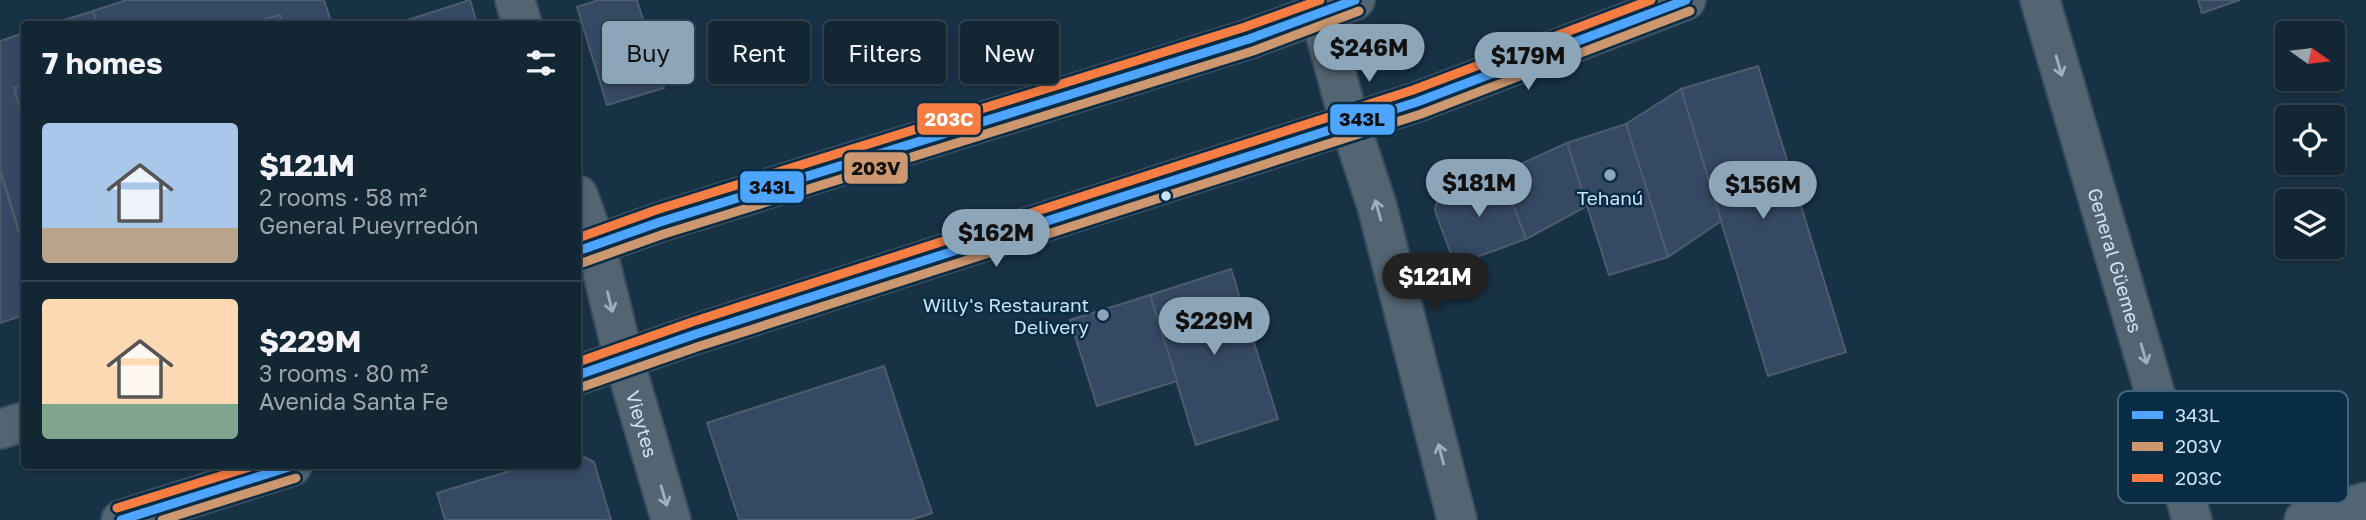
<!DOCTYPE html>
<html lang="en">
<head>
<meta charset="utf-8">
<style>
	body { margin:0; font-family:"Golos Text",sans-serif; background:#1b2e3c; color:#f1f3f6; height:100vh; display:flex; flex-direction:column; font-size:26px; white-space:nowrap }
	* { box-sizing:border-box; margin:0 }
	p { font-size:23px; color:#9ca5ac }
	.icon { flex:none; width:38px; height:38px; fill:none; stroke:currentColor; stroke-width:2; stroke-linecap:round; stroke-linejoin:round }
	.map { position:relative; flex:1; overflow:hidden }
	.details { position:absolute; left:21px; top:21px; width:560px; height:448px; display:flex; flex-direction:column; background:#122634; border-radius:7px; box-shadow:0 4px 10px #0003,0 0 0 2px #31434f }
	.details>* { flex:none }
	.hud { position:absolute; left:602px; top:21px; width:665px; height:63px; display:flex; gap:14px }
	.needle { width:46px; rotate:104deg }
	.tools { position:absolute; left:2275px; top:21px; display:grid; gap:14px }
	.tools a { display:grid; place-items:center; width:70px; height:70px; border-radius:7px; background:#122634; box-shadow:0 4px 10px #0003,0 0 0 2px #31434f; font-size:35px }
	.price { position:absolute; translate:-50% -60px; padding:0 16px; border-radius:24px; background:#8ca5b9; color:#111; font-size:23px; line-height:46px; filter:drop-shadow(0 2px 4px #0008) }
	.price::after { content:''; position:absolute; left:50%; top:42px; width:21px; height:16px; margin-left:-10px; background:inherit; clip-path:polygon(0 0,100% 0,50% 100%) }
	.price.selected { background:#222; color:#fff }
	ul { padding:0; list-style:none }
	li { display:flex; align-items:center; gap:21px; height:175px; padding:0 21px }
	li+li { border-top:2px solid #31434f }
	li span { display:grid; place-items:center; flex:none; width:196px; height:140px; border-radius:7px; color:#555 }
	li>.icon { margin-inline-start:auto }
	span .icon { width:84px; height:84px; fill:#fffc; stroke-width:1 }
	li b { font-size:30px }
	h2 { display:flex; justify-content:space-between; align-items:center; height:84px; padding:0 21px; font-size:30px }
	.pill { padding:0 24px; border-radius:7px; background:#122634; box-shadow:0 4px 10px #0003,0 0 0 2px #31434f; font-size:24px; line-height:63px }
	.pill.selected { background:#8ca5b9; color:#111 }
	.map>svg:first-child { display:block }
</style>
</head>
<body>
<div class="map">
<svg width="2366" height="520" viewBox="0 0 2366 520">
	<rect width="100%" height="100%" fill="#183245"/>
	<g fill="#364964" stroke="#4c5c6d" stroke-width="2">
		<path d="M127,0h197l8,24h-49l-3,-9 -32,9h-151l-4,-13z"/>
		<path d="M470,0l7,24h-82z"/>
		<path d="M599,0h38l27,88 -57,17 -30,-98z"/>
		<path d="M2198,0h42l-38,13z"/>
		<path d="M93,11l4,13h-46z"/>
		<path d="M280,15l3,9h-35z"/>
		<path d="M24,33v51l-10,4 10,35v125l-24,-80v-127z"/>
		<path d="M1758,66l88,286 -78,24 -87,-287z"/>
		<path d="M24,84v39l-10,-35z"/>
		<path d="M1681,89l40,132 -53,36 -42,-133z"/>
		<path d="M1626,124l42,133 -59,18 -42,-132z"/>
		<path d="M1567,143l20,63 -61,33 -25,-66z"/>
		<path d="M0,172l24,76v67l-24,8z"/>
		<path d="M1501,173l25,66 -71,26 -20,-54 1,-7 6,-8z"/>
		<path d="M1231,269l47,150 -82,26 -46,-150z"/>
		<path d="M1150,295l27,86 -80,25 -27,-86z"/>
		<path d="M884,366l48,147 -21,7h-172l-32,-97z"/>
		<path d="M578,454l16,8 17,58h-166l-8,-27 90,-27h51z"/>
	</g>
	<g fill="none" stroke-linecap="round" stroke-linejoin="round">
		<g stroke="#3c4f5e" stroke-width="42">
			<g id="street">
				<path d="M515,0l7,24"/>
				<path d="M1316,0l34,124 27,82 80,314"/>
				<path id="s1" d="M2040,0l152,520"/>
				<path id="s2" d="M578,195l18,50 28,115 47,160"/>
				<path d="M2304,520l62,-18"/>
			</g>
		</g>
		<g stroke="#3c4f5e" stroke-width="42">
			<g id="secondary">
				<path d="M578,251l82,-29 589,-183 106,-39"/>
				<path d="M578,375l118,-41 721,-232 269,-102"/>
				<path d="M0,429l24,-7"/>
				<path d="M121,520l171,-54"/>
			</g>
		</g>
		<use href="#street" stroke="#536573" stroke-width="38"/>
		<use href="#secondary" stroke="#536573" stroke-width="38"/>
		<g stroke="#092c45" stroke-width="14">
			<g id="bus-1">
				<path d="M578,251l82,-29 589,-183 106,-39"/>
				<path d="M578,375l118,-41 721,-232 269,-102"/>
				<path d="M121,520l171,-54"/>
			</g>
		</g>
		<g stroke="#092c45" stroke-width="14">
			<g id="bus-2">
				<path d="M582,263l82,-29 589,-183 106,-40"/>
				<path d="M582,387l118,-41 721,-232 269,-103"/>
				<path d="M162,520l134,-42"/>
			</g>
		</g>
		<g stroke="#092c45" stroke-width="14">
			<g id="bus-3">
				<path d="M578,238l78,-28 589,-183 75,-27"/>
				<path d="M578,362l114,-40 721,-232 238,-90"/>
				<path d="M117,508l136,-42"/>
			</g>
		</g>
		<use href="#bus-1" stroke="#4da5ff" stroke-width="9"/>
		<use href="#bus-2" stroke="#cd976f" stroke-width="9"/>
		<use href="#bus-3" stroke="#f77d43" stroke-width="9"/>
	</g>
	<defs><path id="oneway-shaft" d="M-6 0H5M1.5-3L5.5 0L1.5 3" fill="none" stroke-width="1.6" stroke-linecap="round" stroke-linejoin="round" transform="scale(1.75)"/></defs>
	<g stroke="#9bb1c3">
		<use href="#oneway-shaft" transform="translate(2059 66) rotate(74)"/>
		<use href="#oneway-shaft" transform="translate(1378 210) rotate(-106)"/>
		<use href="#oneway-shaft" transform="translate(610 302) rotate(76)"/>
		<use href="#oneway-shaft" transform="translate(2144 354) rotate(74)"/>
		<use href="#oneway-shaft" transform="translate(1441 454) rotate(-104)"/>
		<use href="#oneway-shaft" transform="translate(664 496) rotate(74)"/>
	</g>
	<g fill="#8ca5b9" stroke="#092c45" stroke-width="2.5">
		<circle cx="1610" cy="175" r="7"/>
		<circle cx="1103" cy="315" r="7"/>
	</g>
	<circle fill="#cbe3f8" stroke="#092c45" stroke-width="2.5" cx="1166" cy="196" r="6"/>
	<g text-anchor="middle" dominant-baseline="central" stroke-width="5" stroke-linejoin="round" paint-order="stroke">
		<g font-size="19" fill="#cbe3f8" stroke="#092c45">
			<text x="1610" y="197">Tehanú</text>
			<text x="1089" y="304" text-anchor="end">Willy's Restaurant<tspan x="1089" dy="22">Delivery</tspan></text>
		</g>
		<g font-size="19" fill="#cbe3f8" stroke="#092c45">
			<text stroke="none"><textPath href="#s1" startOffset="271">General Güemes</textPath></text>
			<text stroke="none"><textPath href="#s2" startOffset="238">Vieytes</textPath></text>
		</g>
	</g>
	<rect x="2118" y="391" width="230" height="112" rx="10" fill="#092c45" stroke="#43637b" stroke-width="2"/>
	<rect x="2132" y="411" width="31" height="8" fill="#4da5ff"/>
	<rect x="2132" y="442" width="31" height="9" fill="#cd976f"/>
	<rect x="2132" y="474" width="31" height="8" fill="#f77d43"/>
	<g font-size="19" fill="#cbe3f8">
		<text x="2175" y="422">343L</text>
		<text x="2175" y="453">203V</text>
		<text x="2175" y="485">203C</text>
	</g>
	<g stroke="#092c45" stroke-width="2.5">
		<rect x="916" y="102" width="66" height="34" rx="7" fill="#f77d43"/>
		<rect x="1329" y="103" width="67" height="33" rx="7" fill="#4da5ff"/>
		<rect x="843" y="151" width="66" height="34" rx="7" fill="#cd976f"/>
		<rect x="739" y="170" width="66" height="34" rx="7" fill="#4da5ff"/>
	</g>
	<g font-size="19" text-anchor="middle" font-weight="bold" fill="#fff">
		<text x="949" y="126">203C</text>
	</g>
	<g font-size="19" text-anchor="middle" font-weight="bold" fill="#111">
		<text x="1362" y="126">343L</text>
		<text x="876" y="175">203V</text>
		<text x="772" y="194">343L</text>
	</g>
</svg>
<div class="tools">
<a><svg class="needle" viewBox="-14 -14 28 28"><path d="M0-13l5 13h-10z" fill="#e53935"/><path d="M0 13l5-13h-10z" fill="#9ca5ac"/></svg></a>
<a><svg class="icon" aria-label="locate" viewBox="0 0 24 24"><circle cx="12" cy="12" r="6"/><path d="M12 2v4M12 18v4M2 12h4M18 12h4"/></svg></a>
<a><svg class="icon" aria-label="layers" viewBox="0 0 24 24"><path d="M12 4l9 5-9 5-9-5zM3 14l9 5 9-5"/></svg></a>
</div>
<b class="price" style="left:1369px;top:84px">$246M</b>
<b class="price" style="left:1528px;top:92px">$179M</b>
<b class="price" style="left:1479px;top:219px">$181M</b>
<b class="price" style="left:1763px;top:221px">$156M</b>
<b class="price" style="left:996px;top:269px">$162M</b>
<b class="price selected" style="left:1435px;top:313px">$121M</b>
<b class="price" style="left:1214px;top:357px">$229M</b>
<div class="hud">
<a class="pill selected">Buy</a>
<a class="pill">Rent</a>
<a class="pill">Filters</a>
<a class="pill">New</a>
</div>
<section class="details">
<h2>7 homes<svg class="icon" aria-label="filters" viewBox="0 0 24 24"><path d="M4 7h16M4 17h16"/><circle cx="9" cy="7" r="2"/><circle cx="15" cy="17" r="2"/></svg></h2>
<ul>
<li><span style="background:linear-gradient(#a9c7e8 75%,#b9a48a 0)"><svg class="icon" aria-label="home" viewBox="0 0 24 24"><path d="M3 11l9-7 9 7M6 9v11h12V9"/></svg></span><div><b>$121M</b><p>2 rooms · 58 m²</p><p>General Pueyrredón</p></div></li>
<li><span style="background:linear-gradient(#ffd9b3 75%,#7fa58c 0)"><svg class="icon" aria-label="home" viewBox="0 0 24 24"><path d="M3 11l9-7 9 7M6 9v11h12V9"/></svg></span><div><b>$229M</b><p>3 rooms · 80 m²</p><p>Avenida Santa Fe</p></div></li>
</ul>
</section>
</div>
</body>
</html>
